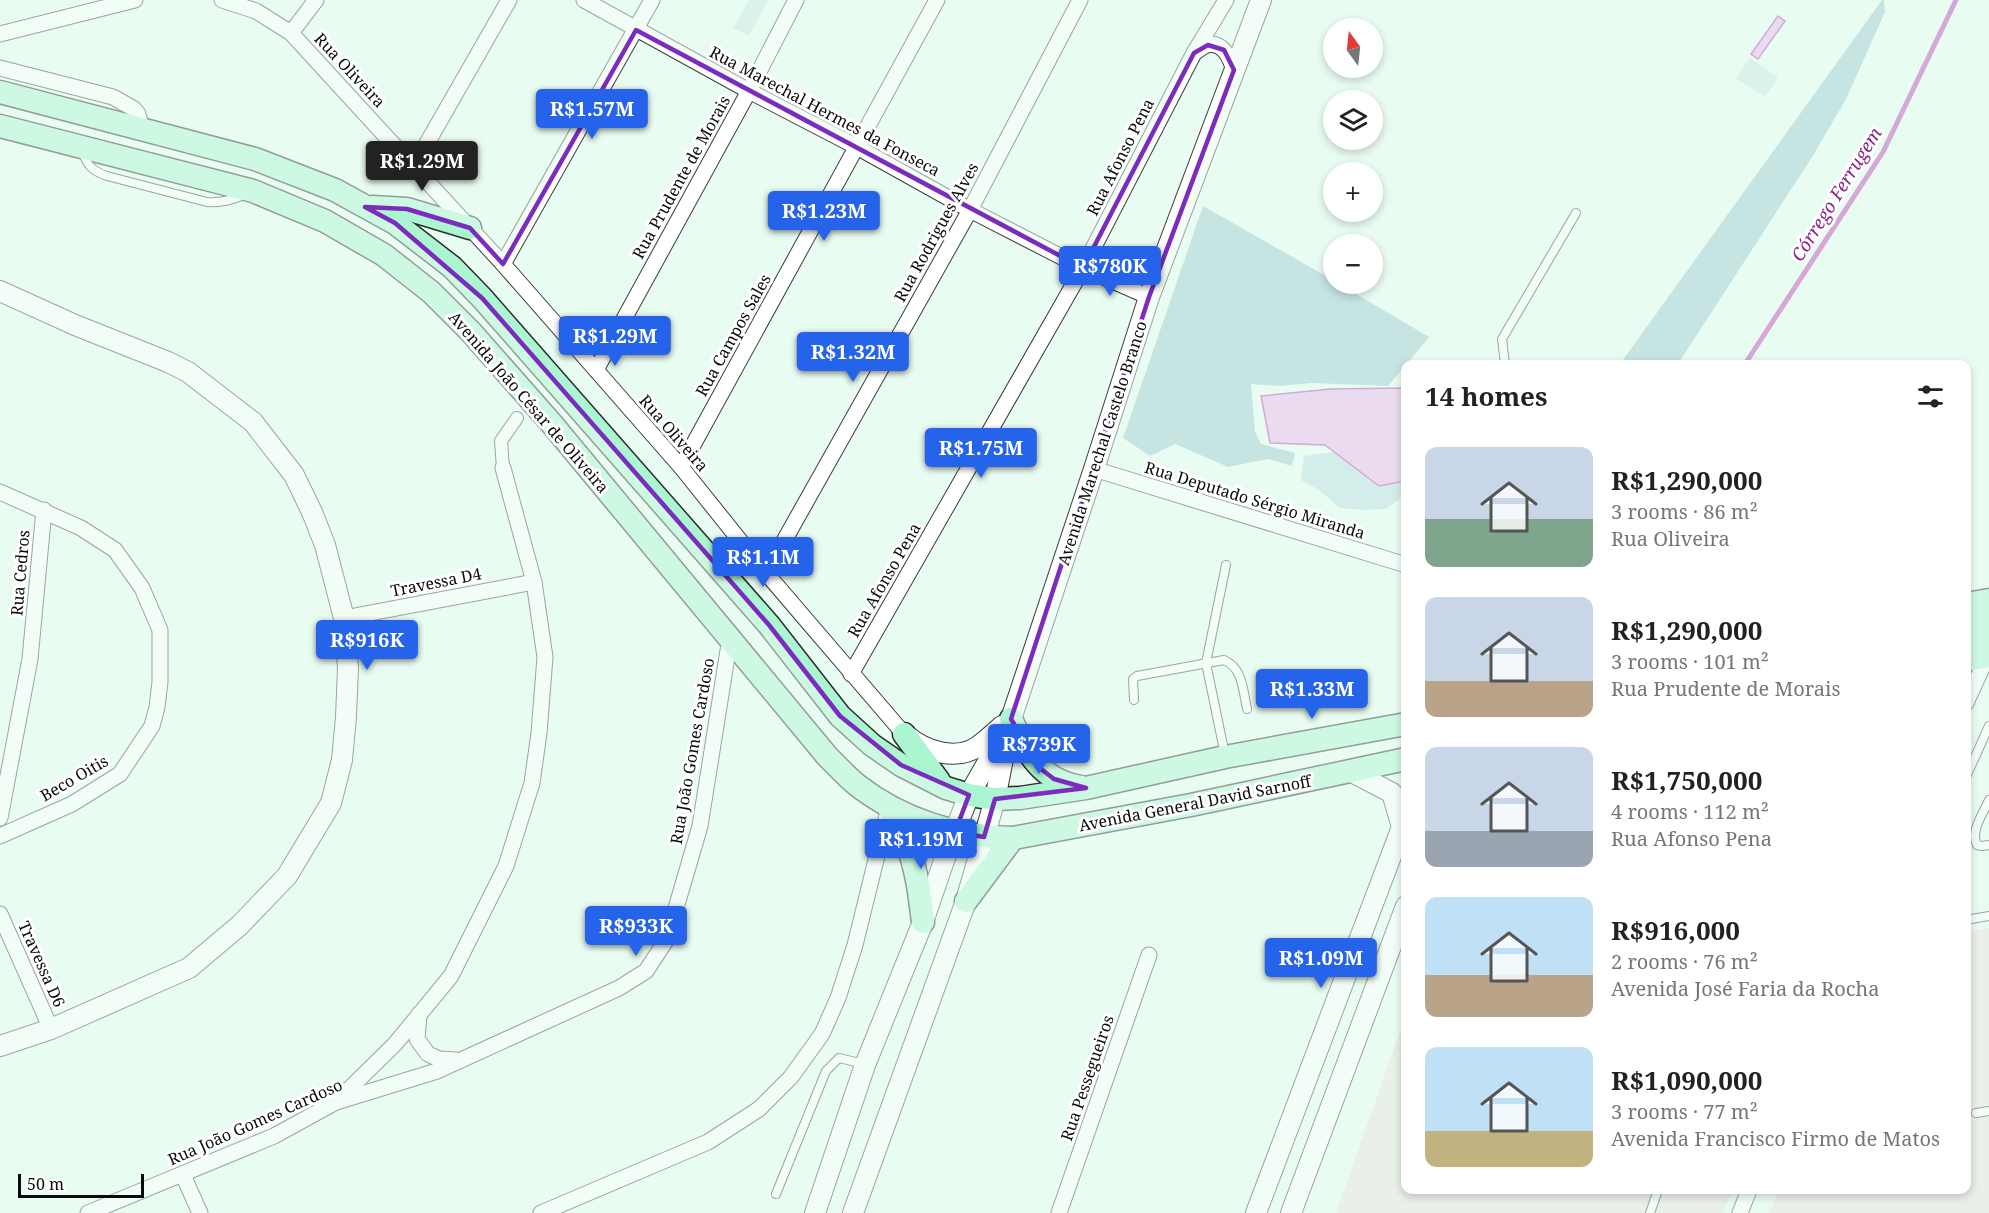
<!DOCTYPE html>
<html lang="en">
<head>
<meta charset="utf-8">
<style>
	body { margin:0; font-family:"Noto Serif",serif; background:#f2f2f2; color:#222; height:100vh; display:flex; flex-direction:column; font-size:22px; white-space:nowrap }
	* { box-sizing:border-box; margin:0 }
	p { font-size:20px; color:#767676 }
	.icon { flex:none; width:33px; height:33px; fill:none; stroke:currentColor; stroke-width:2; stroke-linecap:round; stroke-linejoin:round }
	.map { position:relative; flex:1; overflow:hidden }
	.panel { position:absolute; left:1401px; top:360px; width:570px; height:834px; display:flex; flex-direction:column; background:#fff; border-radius:12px; box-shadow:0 3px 9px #0003 }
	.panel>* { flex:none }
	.needle { width:39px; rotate:345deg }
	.buttons { position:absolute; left:1323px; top:18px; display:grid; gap:12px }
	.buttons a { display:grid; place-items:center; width:60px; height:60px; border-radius:50%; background:#fff; box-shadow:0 3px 9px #0003; font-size:30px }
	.scale { position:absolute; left:18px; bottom:15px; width:126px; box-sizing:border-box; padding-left:6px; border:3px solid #0a0a0a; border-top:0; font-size:16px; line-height:21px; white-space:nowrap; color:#0a0a0a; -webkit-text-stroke:4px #fff; paint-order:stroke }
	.price { position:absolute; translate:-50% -51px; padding:0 14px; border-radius:6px; background:#2563eb; color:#fff; font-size:20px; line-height:39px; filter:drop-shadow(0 2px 3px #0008) }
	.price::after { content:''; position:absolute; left:50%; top:36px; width:18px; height:14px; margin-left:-9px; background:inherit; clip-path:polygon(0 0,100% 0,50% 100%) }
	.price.selected { background:#222; color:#fff }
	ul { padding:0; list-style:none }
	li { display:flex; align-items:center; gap:18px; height:150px; padding:0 24px }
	li span { display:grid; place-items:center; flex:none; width:168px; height:120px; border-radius:12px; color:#555 }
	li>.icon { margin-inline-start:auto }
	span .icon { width:72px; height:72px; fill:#fffc; stroke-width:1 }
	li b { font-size:26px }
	h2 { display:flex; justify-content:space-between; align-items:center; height:72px; padding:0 24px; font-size:26px }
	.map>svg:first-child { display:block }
</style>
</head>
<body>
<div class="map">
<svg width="1989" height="1213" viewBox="0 0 1989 1213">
	<rect width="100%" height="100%" fill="#e9fcf1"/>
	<g fill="#e8e3de">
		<path d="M1989,928v285h-220l10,-23h187l1,-258z"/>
		<path d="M1405,1017l1,173h327l-10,23h-387z"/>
	</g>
	<path fill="#b8dee2" d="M1334,452l45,34 26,-5v14l-19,14 -22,1 -24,-2 -21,-18 -18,-10 3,-24z"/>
	<g fill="#99c8d1">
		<path d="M1882,0h2l1,12 -39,87 -32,55 -136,210h-58z"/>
		<path d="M1203,206l130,74 1,4h5l90,53 -41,49 -76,-3 -32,3 -29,-2 4,48 6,12 34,9 -3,13 -24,-7 -40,8 -53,-23 -25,12 -27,-18z"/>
	</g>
	<g fill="#c5e7e6">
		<path d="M749,0h19l-19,36 -16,-8z"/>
		<path d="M1750,58l28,19 -13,20 -29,-19z"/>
	</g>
	<g fill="#ecb4ee" stroke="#bc44bb" stroke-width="1.5">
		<path d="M1778,16l7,5 -27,38 -7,-5z"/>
		<path d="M1405,388v93l-26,5 -54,-41 -55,-2 -9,-47 70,-7z"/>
	</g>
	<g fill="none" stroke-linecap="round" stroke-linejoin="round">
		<path stroke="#bc44bb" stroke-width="5" d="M1745,364l138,-212 73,-152"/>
		<g stroke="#3d3d3d" stroke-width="10">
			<g id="service">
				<path d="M82,151c5,14 10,20 25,25l100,26c14,1 24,-2 37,-7"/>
				<path d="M1505,364l-3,-25 74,-126"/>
				<path d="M1134,700l-1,-21 4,-3 87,-16c19,8 19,31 23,49"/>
				<path d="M1225,755l-19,-92 20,-98"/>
				<path d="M1966,777l23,-51"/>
				<path d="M1989,800c-6,14 -19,31 -12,45l5,1 7,-1"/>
				<path d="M1966,920l23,-4"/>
				<path d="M1976,1113l13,-2"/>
				<path d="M776,1194l50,-123 13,-13 25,6"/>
				<path d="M1650,1213l8,-23"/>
			</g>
		</g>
		<g stroke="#3d3d3d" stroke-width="14">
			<path id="pedestrian" d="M503,468l-2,-27 16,-23"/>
		</g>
		<g stroke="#3d3d3d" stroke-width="17">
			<g id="minor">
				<path d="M222,0l34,11 35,22 212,231 178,203 85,106 138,161"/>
				<path d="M584,0l165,91 108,56 113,63 113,58 66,29"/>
				<path d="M291,33l25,-33"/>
				<path d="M0,34l135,-34"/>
				<path d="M1194,53c4,-2 9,-7 13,-8 16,-4 23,13 27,25"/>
				<path d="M0,68l113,29 21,12 4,5 4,16"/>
				<path d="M414,166l95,-166"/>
				<path d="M503,264l149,-264"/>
				<path d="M596,370l153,-279 47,-91"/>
				<path d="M681,467l256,-467"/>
				<path d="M1094,469l312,96"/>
				<path d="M0,492l81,36 34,22 27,38 18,42v52l-3,25 -5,19 -32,48 -48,30 -72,32"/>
				<path d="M766,573l204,-363 110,-210"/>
				<path d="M344,618l190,-36"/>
				<path d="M851,674l232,-406 111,-215 32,-53"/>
				<path d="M1966,703l21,-46"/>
				<path d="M0,818l30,-159 14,-149"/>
				<path d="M0,914l51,115"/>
				<path d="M419,1014l-2,25 11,15 11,5 17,1"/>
				<path d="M338,1100l57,-56 56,-68 55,-110 26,-83 7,-50 6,-76 -11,-75 -31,-114"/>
				<path d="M183,1175l17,38"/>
				<path d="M88,1213l186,-77 62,-34 101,-31 182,-83 27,-17 21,-32 33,-113 30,-188"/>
				<path d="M541,1213l167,-71 51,-33 32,-32 31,-43 16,-36 17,-53 34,-138"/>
				<path d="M1059,1213l90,-258"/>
				<path d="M1740,1213l9,-23"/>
			</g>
		</g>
		<g stroke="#3d3d3d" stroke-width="22">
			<g id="tertiary">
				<path d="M0,291l75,34 93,37 20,10 65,50 41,53 18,37 13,33 19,73 4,50 -2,49 -4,43 -11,43 -44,73 -47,49 -51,43 -138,61 -51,17"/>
				<path d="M907,736c18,15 48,25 70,11 9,-6 17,-14 25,-21"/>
				<path d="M815,1213l50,-148 58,-143 26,-76 20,-51 33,-58"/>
				<path d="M853,1213l113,-312 29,-102 16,-80 83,-250 55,-172 112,-297"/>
				<path d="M1256,1213l146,-386 -10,-34 -40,-21"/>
				<path d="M1291,1213l115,-307"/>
			</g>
		</g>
		<g stroke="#2c2c2c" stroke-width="25">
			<g id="secondary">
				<path d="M0,92l255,67 80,31 60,33 57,44 30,31 287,327 71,91 32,29 29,20 45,23 23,7 26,4 25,-1 66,-10 139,-31 181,-33"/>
				<path d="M0,126l253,65 72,30 59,34 47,37 40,40 81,92 275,332c10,10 20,21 30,29 45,35 100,52 156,53l178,-33 215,-46"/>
				<path d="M372,207l35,2 63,19"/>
				<path d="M1966,604l23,-4"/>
				<path d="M1966,625l23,-4"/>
				<path d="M1966,641l23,-4"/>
				<path d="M1966,660l23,-4"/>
				<path d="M1011,719c16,34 30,62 70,68"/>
				<path d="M904,734l35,47"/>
				<path d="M889,807c6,13 14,26 19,40 9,24 12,50 15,75"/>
				<path d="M966,901l47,-63"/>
			</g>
		</g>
		<use href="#service" stroke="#fff" stroke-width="8"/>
		<use href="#pedestrian" stroke="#fff" stroke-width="12"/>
		<use href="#minor" stroke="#fff" stroke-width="15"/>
		<use href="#tertiary" stroke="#fff" stroke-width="20"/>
		<use href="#secondary" stroke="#abf5d0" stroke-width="22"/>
	</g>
	<path d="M0 0H1989V1213H0ZM636,30l447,238 111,-215 14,-8 16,5 10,20 -85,227 -138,422 30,50 13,10 32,9 -91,11 -11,38 -29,-5 14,-37 -68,-30 -61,-49 -71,-91 -287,-327 -87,-75 -30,-16 42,2 63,19 33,36z" fill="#e9fcf1" fill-opacity=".55" fill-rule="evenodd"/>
	<path fill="none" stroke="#7b2cbf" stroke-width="4.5" stroke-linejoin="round" d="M636,30l447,238 111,-215 14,-8 16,5 10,20 -85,227 -138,422 30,50 13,10 32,9 -91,11 -11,38 -29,-5 14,-37 -68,-30 -61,-49 -71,-91 -287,-327 -87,-75 -30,-16 42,2 63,19 33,36z"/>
	<g text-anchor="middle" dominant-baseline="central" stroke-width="6" stroke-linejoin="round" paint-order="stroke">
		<g font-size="16" fill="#0a0a0a" stroke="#fff">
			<text transform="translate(350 70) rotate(47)">Rua Oliveira</text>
			<text transform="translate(825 111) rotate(28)">Rua Marechal Hermes da Fonseca</text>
			<text transform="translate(1120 157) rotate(-63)">Rua Afonso Pena</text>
			<text transform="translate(681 177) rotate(-61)">Rua Prudente de Morais</text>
			<text transform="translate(936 232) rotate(-61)">Rua Rodrigues Alves</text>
			<text transform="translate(733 335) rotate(-61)">Rua Campos Sales</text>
			<text transform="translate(529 402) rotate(49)">Avenida João César de Oliveira</text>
			<text transform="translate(674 433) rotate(49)">Rua Oliveira</text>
			<text transform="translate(1102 443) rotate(-72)">Avenida Marechal Castelo Branco</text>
			<text transform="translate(1255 500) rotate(17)">Rua Deputado Sérgio Miranda</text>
			<text transform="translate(20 573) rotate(-85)">Rua Cedros</text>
			<text transform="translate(884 580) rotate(-60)">Rua Afonso Pena</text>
			<text transform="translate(436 582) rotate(-11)">Travessa D4</text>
			<text transform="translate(692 751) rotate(-80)">Rua João Gomes Cardoso</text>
			<text transform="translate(74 778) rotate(-30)">Beco Oitis</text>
			<text transform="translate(1195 803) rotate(-11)">Avenida General David Sarnoff</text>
			<text transform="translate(42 964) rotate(66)">Travessa D6</text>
			<text transform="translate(1087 1078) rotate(-71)">Rua Pessegueiros</text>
			<text transform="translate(255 1122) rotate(-24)">Rua João Gomes Cardoso</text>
		</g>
		<g font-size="18" font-style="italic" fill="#8b2387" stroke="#fff">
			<text transform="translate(1836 194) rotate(-58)">Córrego Ferrugem</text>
		</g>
	</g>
</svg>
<div class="buttons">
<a><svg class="needle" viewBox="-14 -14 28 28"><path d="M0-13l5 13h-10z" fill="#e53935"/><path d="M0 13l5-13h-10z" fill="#767676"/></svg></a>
<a><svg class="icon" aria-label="layers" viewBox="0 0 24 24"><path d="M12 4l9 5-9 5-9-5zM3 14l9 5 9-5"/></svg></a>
<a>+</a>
<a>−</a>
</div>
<div class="scale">50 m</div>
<b class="price" style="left:592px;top:140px">R$1.57M</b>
<b class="price selected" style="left:422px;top:192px">R$1.29M</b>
<b class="price" style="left:824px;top:242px">R$1.23M</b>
<b class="price" style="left:1110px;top:297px">R$780K</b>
<b class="price" style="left:615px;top:367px">R$1.29M</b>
<b class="price" style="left:853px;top:383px">R$1.32M</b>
<b class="price" style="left:981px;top:479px">R$1.75M</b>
<b class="price" style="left:763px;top:588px">R$1.1M</b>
<b class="price" style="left:367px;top:671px">R$916K</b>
<b class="price" style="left:1312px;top:720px">R$1.33M</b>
<b class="price" style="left:1039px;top:775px">R$739K</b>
<b class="price" style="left:921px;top:870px">R$1.19M</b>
<b class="price" style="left:636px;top:957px">R$933K</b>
<b class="price" style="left:1321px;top:989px">R$1.09M</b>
<section class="panel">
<h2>14 homes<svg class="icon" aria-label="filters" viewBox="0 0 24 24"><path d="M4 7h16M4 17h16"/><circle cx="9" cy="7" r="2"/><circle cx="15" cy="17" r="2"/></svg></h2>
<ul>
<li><span style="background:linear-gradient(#c9d6e8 60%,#7fa58c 0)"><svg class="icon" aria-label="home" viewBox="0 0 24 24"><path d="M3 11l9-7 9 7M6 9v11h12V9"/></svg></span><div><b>R$1,290,000</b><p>3 rooms · 86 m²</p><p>Rua Oliveira</p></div></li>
<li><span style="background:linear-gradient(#c9d6e8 70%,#b9a48a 0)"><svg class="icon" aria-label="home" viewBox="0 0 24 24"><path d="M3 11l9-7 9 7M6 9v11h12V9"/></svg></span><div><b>R$1,290,000</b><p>3 rooms · 101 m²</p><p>Rua Prudente de Morais</p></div></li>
<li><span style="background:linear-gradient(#c9d6e8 70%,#9aa5b1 0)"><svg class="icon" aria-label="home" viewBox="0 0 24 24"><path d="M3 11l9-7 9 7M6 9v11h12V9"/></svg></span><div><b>R$1,750,000</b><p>4 rooms · 112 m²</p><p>Rua Afonso Pena</p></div></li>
<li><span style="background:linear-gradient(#bfe0f5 65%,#b9a48a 0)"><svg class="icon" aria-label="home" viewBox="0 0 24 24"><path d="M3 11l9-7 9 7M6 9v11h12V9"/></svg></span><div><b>R$916,000</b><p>2 rooms · 76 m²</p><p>Avenida José Faria da Rocha</p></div></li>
<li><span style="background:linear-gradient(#bfe0f5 70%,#c2b280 0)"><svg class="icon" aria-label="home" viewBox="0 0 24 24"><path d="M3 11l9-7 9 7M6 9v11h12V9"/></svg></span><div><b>R$1,090,000</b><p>3 rooms · 77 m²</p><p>Avenida Francisco Firmo de Matos</p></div></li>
</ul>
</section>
</div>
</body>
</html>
